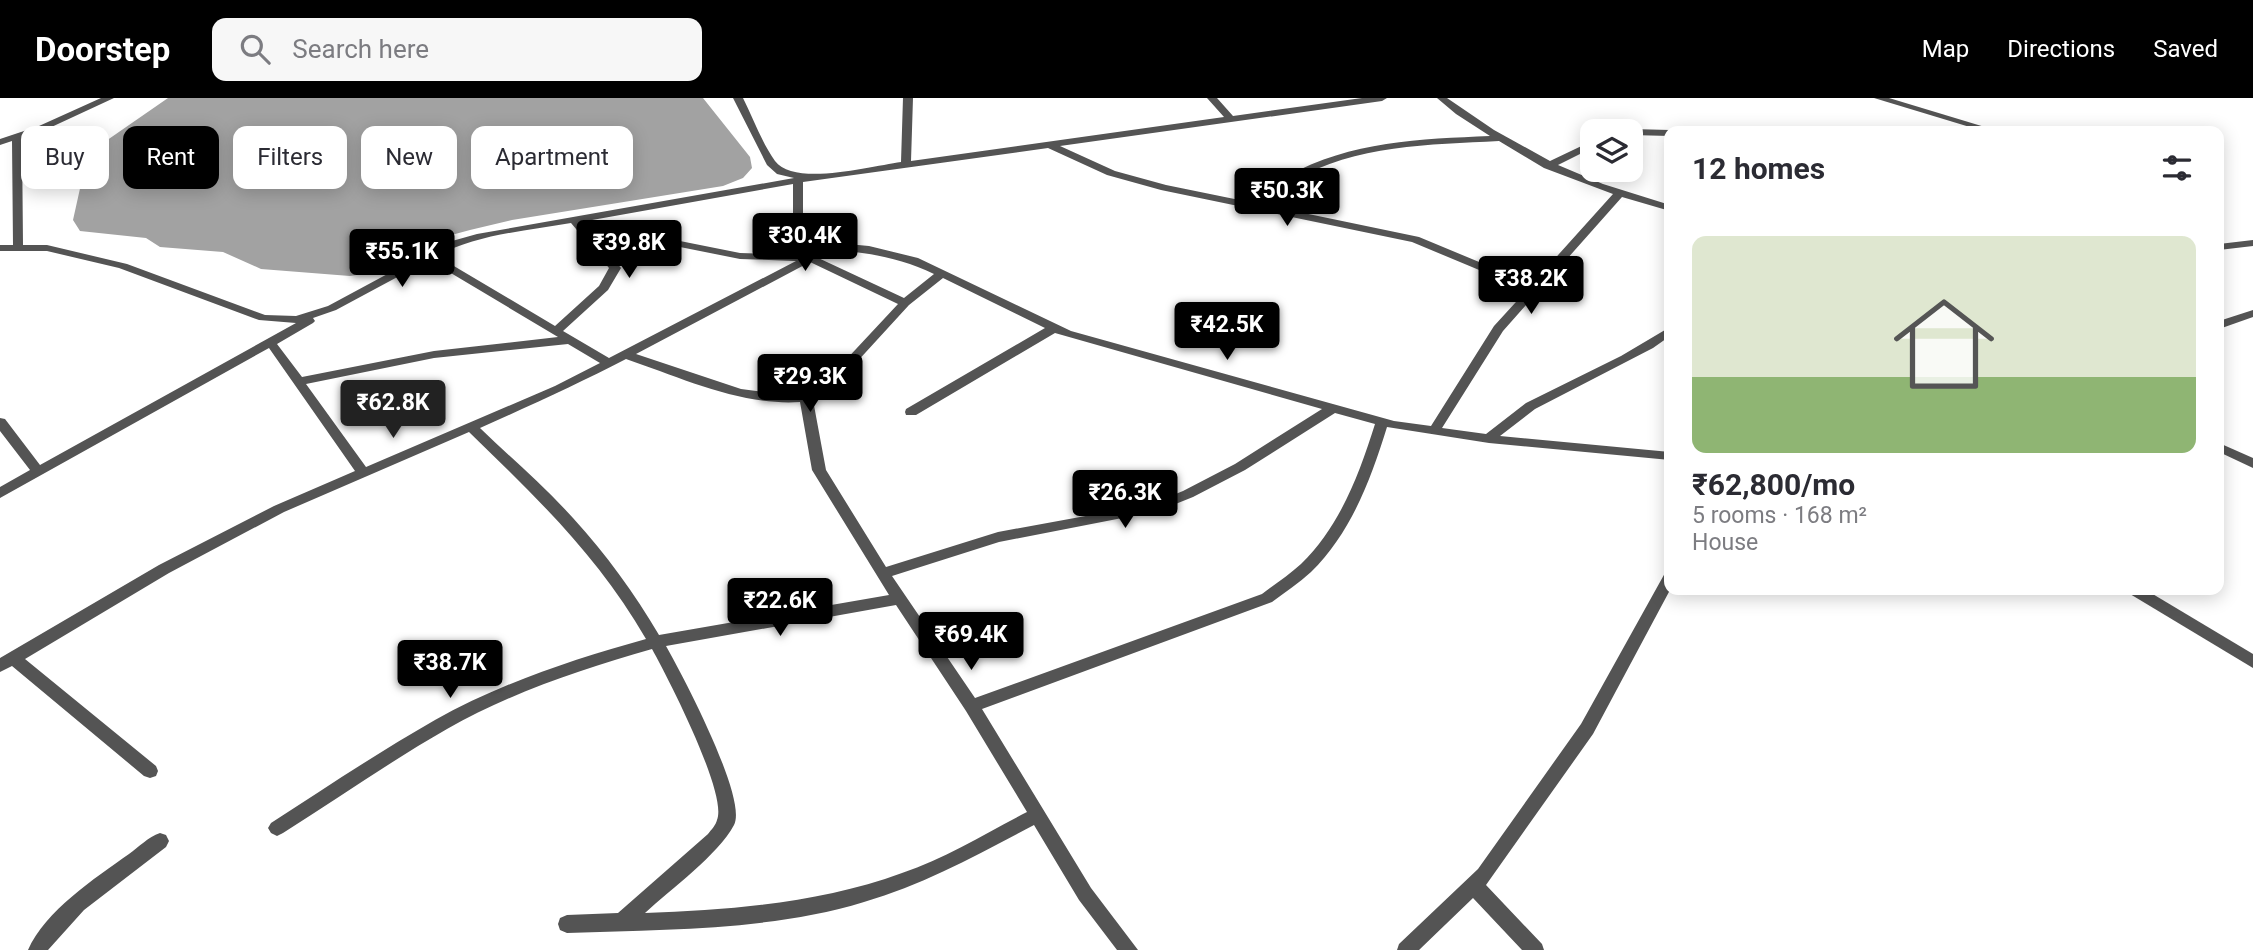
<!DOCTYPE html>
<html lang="en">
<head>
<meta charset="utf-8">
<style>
	body { margin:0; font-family:Roboto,sans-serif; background:#f7f7f7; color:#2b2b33; height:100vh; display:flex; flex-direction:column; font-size:26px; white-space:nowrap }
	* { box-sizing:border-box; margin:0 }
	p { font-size:23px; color:#7c7c81 }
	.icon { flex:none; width:38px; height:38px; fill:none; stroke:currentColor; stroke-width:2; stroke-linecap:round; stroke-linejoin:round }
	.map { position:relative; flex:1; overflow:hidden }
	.side { position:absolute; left:1664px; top:28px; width:560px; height:469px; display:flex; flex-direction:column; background:#fff; border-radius:14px; box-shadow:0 4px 18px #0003 }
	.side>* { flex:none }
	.banner { position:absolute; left:21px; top:28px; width:665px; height:63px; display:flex; gap:14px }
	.buttons { position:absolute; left:1580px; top:21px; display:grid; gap:14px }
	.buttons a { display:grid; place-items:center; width:63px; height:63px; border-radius:14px; background:#fff; box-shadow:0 4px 18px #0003; font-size:35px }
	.price { position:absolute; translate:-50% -60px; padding:0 16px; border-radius:7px; background:#000; color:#fff; font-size:23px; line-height:46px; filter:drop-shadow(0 2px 4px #0008) }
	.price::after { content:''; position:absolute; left:50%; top:42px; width:21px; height:16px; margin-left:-10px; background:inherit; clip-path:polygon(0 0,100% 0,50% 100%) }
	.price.selected { background:#222; color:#fff }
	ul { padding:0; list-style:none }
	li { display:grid; align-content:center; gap:14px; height:371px; padding:0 28px }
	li+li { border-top:2px solid #e1e1e2 }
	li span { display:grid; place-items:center; height:217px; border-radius:14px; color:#555 }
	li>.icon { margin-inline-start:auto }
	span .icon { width:126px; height:126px; fill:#fffc; stroke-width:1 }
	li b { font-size:30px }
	h2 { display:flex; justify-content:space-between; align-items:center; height:84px; padding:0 28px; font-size:30px }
	.tag { padding:0 24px; border-radius:14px; background:#fff; box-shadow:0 4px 18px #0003; font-size:24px; line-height:63px }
	.tag.selected { background:#000; color:#fff }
	header { display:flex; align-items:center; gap:42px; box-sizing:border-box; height:98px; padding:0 35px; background:#000; color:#fff }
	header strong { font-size:33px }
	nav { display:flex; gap:38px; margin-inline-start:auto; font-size:24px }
	.search { width:490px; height:63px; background:#f7f7f7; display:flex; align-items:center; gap:18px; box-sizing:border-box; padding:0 24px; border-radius:14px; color:#7c7c81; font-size:26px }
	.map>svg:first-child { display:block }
</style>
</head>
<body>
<header>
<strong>Doorstep</strong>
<div class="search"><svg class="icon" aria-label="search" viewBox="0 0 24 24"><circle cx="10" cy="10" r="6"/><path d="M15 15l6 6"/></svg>Search here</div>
<nav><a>Map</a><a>Directions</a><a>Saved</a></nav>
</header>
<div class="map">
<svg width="2253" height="852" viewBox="0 0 2253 852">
	<rect width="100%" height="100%" fill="#fff"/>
	<path fill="#a2a2a2" d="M168,0h535l47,59 2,11 -9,10 -20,8 -211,34 -42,10 -26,7 -62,34 -32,5 -89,-7 -38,-17 -63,-5 -14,-9 -66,-7 -7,-11 8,-36 6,-6 -2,-15 5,-11z"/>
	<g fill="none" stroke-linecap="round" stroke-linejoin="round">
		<g fill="#545454" fill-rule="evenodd">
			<path d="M101,0h13l-69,32 -23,8 1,107h24l80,19 138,51 31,1 32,-10 117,-63 32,-9 317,-56 -17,-4 -10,-9 -34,-67h10c10,20 19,45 32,63 19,26 97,5 126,1l2,-64h10l-2,63 313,-44 -17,-19h10l16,18 129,-18h25l-5,3 -322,45 55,25 51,14 88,18c12,-9 22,-20 34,-27 62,-35 133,-37 202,-40l-34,-22 -19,-16h10l47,32 56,31 42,-20v7l-34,17 45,19 67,21v6l-48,-14 -119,134 -61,97 44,6 40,-31 95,-47 49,-29v9l-17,12 -118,61 -35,27 170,16v8l-181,-17 -102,-16c-16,52 -36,106 -76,145 -12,11 -26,20 -39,30l-290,107 109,179 47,62h-21l-38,-50 -45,-75c-55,29 -109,59 -170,77 -95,29 -198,27 -297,31l-7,-3 -2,-6 2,-6 7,-3 51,-2 90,-79c3,-4 8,-9 9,-14 11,-26 -50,-144 -65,-171 -70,20 -142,44 -205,80 -56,32 -110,70 -164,104l-6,3 -6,-3 -3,-5 3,-5c54,-35 108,-71 164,-103 66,-37 139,-61 211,-81 -48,-83 -109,-141 -177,-207l-185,80 -115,61 -144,86 131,107 2,5 -2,5 -6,2 -6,-2 -132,-110 -12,6v-14l159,-93 115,-59 81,-35 -86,-123 -269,150v-11l30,-17 -30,-39v-13l5,1 35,46 256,-142 -37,-3 -140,-52 -72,-17h-47v-6h13l-1,-104 -12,4v-6l39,-13zM1499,43l45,27 69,26 -81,90 -113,-47 -154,-32c9,-8 18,-17 29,-24 61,-37 136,-36 205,-40zM1048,50l59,27 54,15 251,52 115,48 -33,36 -63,100 -37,-5 -323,-90 -153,-73 -49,-12 -66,-6v-58zM793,86v59l9,12 -62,-2 -65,-13 -65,16 -29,-34zM571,125l38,45 -10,18 -44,40 -118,-70c40,-22 89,-25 134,-33zM675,148l65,13 56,2 -187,97 -46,-27 45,-41 13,-22 -6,-7zM807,149c45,4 86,7 127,27l-30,24 -90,-42zM429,162l129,77 -124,14 -132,26 -25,-33 36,-21 2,-2 -2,-3 23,-8zM810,164l88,42 -70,75 -13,10 -10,5 -19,1 -45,-6 -105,-35zM943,180l102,50 -139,81 -1,3 1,3h10l139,-82 267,76 -87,55 -52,27 -32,13 -153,28 -112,35 -60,-97 -13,-70 20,-12 76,-83zM568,246l32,19 -45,23 -189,81 -60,-83 128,-26zM626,261c56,19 115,47 174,43l12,68 77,125 -230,40c-24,-41 -53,-81 -86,-117 -29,-32 -62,-60 -93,-90 49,-22 100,-45 146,-69zM1335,315l40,11c-16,51 -35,102 -74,140 -12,11 -26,20 -39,30l-287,104 -83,-122 107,-34 159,-31 35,-14 52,-27zM896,507l70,106 61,101c-41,21 -81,46 -125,61 -82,30 -170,37 -257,40 26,-24 73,-58 89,-88 14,-26 -52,-151 -68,-179z"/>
			<path d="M1874,0h15l109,33h-15z"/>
			<path d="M1631,31l39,1 4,1h-4v5l-39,-1v-4h-4z"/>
			<path d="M2253,142v6l-34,4v-6z"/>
			<path d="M2253,212v7l-34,12v-8z"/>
			<path d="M2219,345l34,15v10l-34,-16z"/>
			<path d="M1670,474v18l-77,144 -107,151 56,59 2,6h-22l-49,-52 -54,52h-22l2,-6 79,-75 103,-145 84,-151z"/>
			<path d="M2128,492h18l107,64v14l-123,-74z"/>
			<path d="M160,735l6,2 3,6 -3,6 -82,63 -36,40h-20c17,-39 67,-72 101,-96 10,-7 19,-17 31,-21z"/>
		</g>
	</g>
</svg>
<div class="buttons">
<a><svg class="icon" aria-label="layers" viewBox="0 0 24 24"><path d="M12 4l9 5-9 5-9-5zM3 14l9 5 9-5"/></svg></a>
</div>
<b class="price" style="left:1287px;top:130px">₹50.3K</b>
<b class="price" style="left:805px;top:175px">₹30.4K</b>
<b class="price" style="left:629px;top:182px">₹39.8K</b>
<b class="price" style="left:402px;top:191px">₹55.1K</b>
<b class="price" style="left:1531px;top:218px">₹38.2K</b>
<b class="price" style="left:1227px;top:264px">₹42.5K</b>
<b class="price" style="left:810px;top:316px">₹29.3K</b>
<b class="price selected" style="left:393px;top:342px">₹62.8K</b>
<b class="price" style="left:1125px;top:432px">₹26.3K</b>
<b class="price" style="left:780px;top:540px">₹22.6K</b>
<b class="price" style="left:971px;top:574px">₹69.4K</b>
<b class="price" style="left:450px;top:602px">₹38.7K</b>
<div class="banner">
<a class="tag">Buy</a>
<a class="tag selected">Rent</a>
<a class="tag">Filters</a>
<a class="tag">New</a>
<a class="tag">Apartment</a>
</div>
<section class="side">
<h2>12 homes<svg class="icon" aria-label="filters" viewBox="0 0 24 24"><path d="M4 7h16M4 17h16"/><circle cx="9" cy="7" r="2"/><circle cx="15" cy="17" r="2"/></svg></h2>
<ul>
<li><span style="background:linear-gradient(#dfe7d0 65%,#8fb573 0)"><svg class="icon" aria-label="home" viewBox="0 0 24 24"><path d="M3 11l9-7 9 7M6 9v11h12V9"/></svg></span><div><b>₹62,800/mo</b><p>5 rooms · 168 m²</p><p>House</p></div></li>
</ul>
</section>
</div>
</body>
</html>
